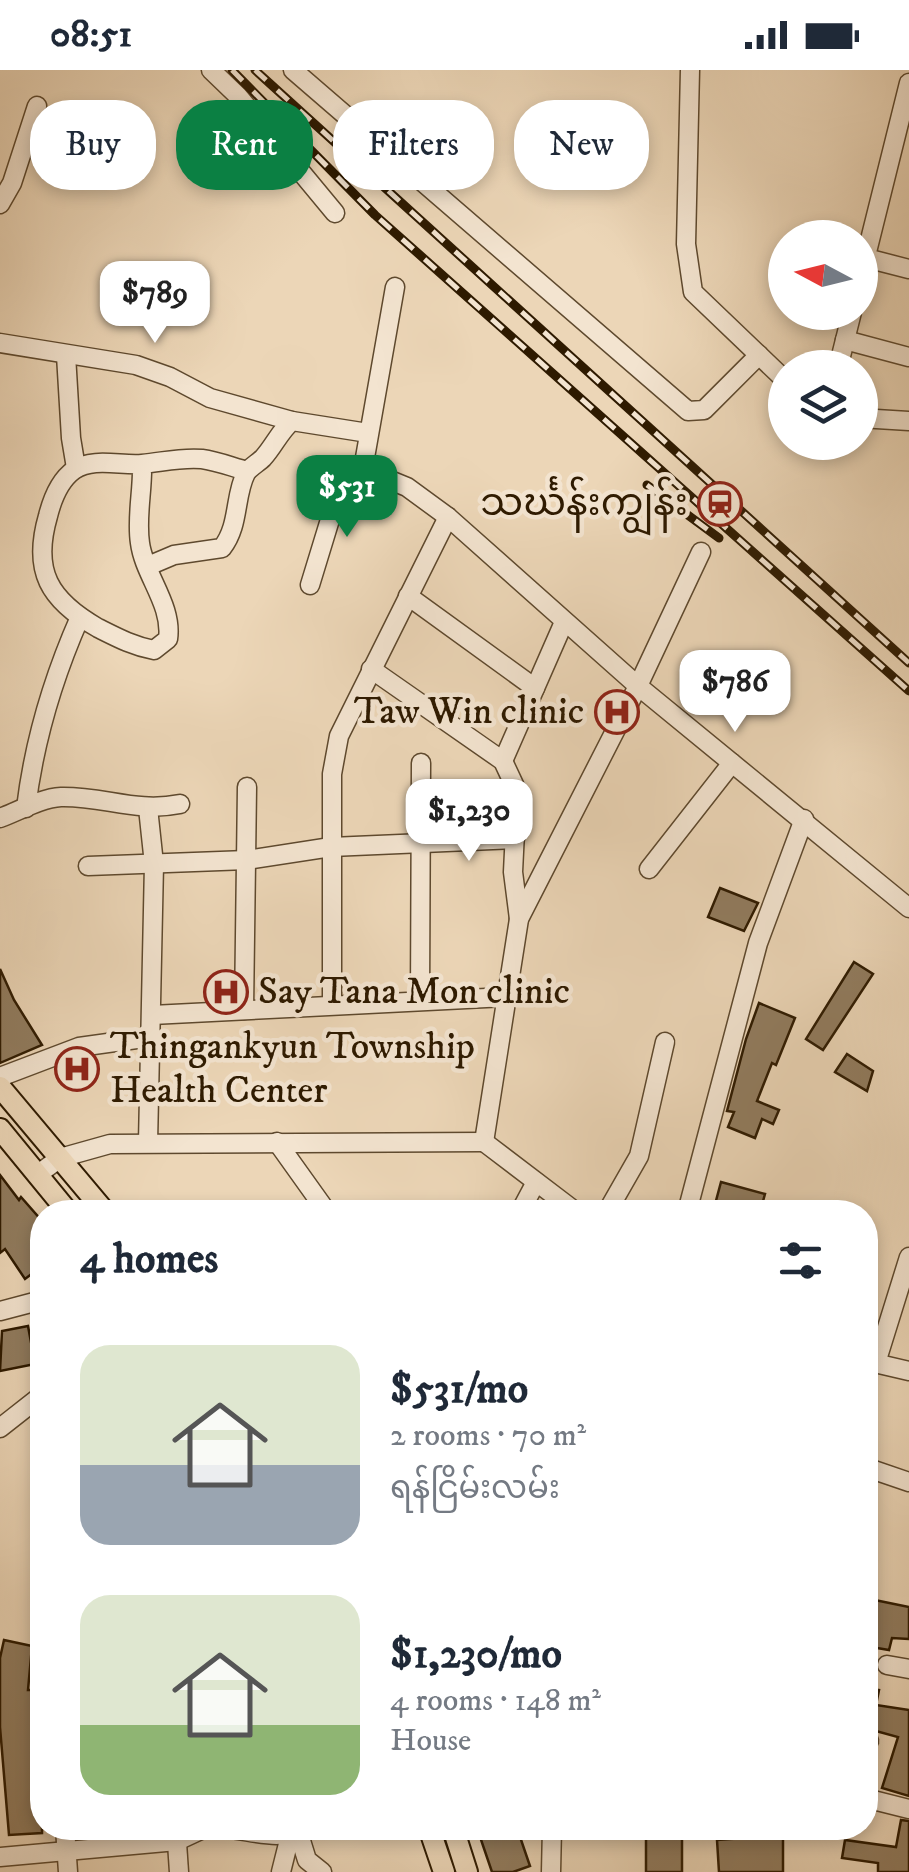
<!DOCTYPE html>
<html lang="en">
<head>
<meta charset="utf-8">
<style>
	body { margin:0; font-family:"IM FELL DW Pica","Noto Sans Myanmar",serif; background:#f6f6f7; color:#1f2937; height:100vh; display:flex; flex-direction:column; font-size:38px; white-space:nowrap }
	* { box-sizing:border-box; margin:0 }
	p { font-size:32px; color:#747a83 }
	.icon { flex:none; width:55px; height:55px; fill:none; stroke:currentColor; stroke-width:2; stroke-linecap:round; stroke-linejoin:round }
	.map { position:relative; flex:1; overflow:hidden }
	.panel { position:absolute; left:30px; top:1130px; width:848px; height:640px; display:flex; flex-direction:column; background:#fff; border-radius:40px; box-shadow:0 5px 15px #0003 }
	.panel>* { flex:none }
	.guide { position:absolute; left:30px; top:30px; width:850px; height:90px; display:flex; gap:20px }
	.needle { width:65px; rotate:277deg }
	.buttons { position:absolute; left:768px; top:150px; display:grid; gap:20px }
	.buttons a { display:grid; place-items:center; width:110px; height:110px; border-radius:50%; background:#fff; box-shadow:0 5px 15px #0003; font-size:50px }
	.price { position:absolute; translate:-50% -85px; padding:0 22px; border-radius:20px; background:#fff; color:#222; font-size:32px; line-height:65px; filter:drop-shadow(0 2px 5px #0008) }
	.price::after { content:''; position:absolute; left:50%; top:60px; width:30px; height:22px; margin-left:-15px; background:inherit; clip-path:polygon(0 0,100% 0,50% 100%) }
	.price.on { background:#0b8043; color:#fff }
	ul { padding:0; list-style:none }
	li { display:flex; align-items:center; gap:30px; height:250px; padding:0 50px }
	li span { display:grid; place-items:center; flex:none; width:280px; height:200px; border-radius:30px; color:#555 }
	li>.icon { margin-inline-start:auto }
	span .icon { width:120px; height:120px; fill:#fffc; stroke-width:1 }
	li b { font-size:42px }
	h2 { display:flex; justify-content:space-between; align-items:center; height:120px; padding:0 50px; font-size:42px }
	.chip { padding:0 35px; border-radius:40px; background:#fff; box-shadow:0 5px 15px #0003; font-size:35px; line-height:90px }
	.chip.on { background:#0b8043; color:#fff }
	.status { display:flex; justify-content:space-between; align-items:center; height:70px; padding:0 50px; background:#fff; direction:ltr }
	.status svg { height:28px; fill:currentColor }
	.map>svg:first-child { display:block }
</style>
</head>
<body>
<div class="status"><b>08:51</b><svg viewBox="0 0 49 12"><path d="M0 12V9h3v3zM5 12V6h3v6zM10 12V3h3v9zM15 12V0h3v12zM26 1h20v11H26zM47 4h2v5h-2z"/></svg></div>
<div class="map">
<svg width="909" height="1802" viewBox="0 0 909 1802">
	<rect width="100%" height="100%" fill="#ecd6b7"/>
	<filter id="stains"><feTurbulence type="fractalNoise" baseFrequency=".002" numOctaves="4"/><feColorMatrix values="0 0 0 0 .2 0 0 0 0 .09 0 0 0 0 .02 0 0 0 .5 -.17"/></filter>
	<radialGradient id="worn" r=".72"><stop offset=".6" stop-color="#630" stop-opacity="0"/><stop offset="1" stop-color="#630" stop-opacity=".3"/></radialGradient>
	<g fill="#917c5f" stroke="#2e1a00" stroke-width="2.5">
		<path d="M720,818l38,15 -14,28 -36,-14z"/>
		<path d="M854,892l19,12 -50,76 -17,-11z"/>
		<path d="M0,899l14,31 28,45 -42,18z"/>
		<path d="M759,933l36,15 -19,47 -4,-2 -15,38 22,9 -6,14 -11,-5 -7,19 -27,-11 6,-15 -7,-1 19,-72z"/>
		<path d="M847,984l26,17 -6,20 -32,-19z"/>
		<path d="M0,1105l19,25 2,-3 21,24v45l-17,13 -20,-30 -5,4z"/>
		<path d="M721,1112l44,12 -5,18h-47z"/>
		<path d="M28,1256l7,38 -35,7 2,-40z"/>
		<path d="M865,1528l44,9v32l-17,-1 -3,12 -24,-4z"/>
		<path d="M4,1570l28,6 -4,44h10l1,36h-3l6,46v61l-33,2 -9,-108v-69z"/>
		<path d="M865,1618l14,2 -3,15 33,5v86l-27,-8 16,-51 -33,-9z"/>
		<path d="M901,1750l8,1v51h-31v-9l-36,-5 3,-18 51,7z"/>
		<path d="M477,1758h40l13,38 -17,6h-21z"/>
		<path d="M756,1758h27v44h-64l-2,-32 39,-3z"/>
		<rect x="646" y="1763" width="36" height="39"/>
	</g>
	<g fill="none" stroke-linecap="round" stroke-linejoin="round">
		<g stroke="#5e492e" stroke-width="21">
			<g id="minor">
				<path d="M211,0l27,26 97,117"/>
				<path d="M293,0l395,341 16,-1 55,-55"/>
				<path d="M690,0l-4,174 7,48 92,88"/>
				<path d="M0,134l12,-21 25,-77"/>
				<path d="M866,188l43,11"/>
				<path d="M860,210l49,-197"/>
				<path d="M395,217l-32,182 44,18 41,30 190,169 271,222"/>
				<path d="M845,270l64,17"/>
				<path d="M0,273l136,22 34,12 40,21 82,23"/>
				<path d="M66,285l5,83 5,30"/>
				<path d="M838,298l14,-56"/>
				<path d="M860,348l49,3"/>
				<path d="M142,394c1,26 -6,53 -2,79 4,32 33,62 28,96l-14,11c-21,-4 -36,-12 -56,-22 -49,-28 -66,-57 -50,-112 4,-16 12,-36 26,-46 19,-13 47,-4 68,-6 21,-2 39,-7 60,-5 15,2 30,8 45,12"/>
				<path d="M148,496l26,-11 48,-7c18,-23 12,-52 24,-75 3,-5 12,-10 17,-15 11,-12 17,-27 29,-37l76,12"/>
				<path d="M310,515l33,-108 8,-7 12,-1"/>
				<path d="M408,526l127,92"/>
				<path d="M371,599l132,92 14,30 -4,81 6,47"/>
				<path d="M503,691l61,-139"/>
				<path d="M26,738c8,-66 27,-130 54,-191"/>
				<path d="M148,738l6,56 -6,279"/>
				<path d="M0,748c19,-7 41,-20 61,-21 43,-1 75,16 119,7"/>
				<path d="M88,796l159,-6 84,-13 184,-8"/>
				<path d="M649,799l83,-106"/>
				<path d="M420,930l1,-237"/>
				<path d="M332,935v-231l7,-38 109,-219"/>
				<path d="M244,940l3,-223"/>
				<path d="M152,945l354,-18"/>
				<path d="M0,1007l79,-30 72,-10"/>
				<path d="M277,1072l50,70"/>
				<path d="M484,1072l35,-223 119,-233 63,-134"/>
				<path d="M484,1072l92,70"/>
				<path d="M37,1105l23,-17 50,-14 374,-2"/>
				<path d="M520,1142l16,-30"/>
				<path d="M607,1142l32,-56 26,-114"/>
				<path d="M687,1142l71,-269 46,-124"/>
				<path d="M0,1241l42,-11"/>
				<path d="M866,1291l43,10"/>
				<path d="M876,1293l33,-106"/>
				<path d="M0,1358l42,-33"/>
				<path d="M865,1397l44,15"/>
				<path d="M887,1595l22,4"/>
				<path d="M865,1670l4,1"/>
				<path d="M865,1728l44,11"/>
				<path d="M65,1758l3,44"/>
				<path d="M176,1758l3,44"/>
				<path d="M219,1758c30,1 59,15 85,0"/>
				<path d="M298,1761l9,29 15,12"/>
				<path d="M0,1787l177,-16 28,-13"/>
				<path d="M281,1802l9,-36"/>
				<path d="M551,1802l1,-44"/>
			</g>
		</g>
		<g stroke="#2e1a00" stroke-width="24">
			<g id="major">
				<path d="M0,1017l105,125"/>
				<path d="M0,1059l68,83"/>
				<path d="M429,1758l15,44"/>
				<path d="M453,1758l14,44"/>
			</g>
		</g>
		<use href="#minor" stroke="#f3e4d0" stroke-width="18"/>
		<use href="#major" stroke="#ecd6b7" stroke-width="20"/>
		<g stroke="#2e1a00" stroke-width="9">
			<g id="rail">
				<path d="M232,0l143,145 534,476"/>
				<path d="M255,0l654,593"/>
				<path d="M647,415l72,53"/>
			</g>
		</g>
		<use href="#rail" stroke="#f3e4d0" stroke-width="5" stroke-dasharray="15" stroke-linecap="butt"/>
	</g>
	<defs>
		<g id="station-ring" transform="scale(2.25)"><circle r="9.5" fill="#f3e4d0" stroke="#8f2418" stroke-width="1.5"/><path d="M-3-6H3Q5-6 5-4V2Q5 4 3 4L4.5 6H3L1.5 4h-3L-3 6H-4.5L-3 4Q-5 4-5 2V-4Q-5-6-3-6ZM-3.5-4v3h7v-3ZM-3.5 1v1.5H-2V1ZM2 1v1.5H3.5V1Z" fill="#8f2418"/></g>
		<g id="hospital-ring" transform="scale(2.25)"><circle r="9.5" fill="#f3e4d0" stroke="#8f2418" stroke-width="1.5"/><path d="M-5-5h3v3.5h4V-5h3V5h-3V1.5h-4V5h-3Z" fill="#8f2418"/></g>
	</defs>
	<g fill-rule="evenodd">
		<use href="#station-ring" x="720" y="434"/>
		<use href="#hospital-ring" x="617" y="642"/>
		<use href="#hospital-ring" x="226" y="922"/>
		<use href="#hospital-ring" x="77" y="999"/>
	</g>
	<g text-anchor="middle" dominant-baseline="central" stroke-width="9" stroke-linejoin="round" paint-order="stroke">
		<g font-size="38" fill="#2e1a00" stroke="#f3e4d0" text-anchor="end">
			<text x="688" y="434">သင်္ဃန်းကျွန်း</text>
			<text x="584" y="642">Taw Win clinic</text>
			<text x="258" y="922" text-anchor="start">Say Tana Mon clinic</text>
			<text x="110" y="977" text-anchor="start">Thingankyun Township<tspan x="110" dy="44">Health Center</tspan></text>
		</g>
	</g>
	<rect width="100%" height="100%" filter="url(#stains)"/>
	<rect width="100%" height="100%" fill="url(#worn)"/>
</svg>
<div class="buttons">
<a><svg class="needle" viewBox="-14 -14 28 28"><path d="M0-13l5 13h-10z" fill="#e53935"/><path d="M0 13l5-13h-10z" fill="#747a83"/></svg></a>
<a><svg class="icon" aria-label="layers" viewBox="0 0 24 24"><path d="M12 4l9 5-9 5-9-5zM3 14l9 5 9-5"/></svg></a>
</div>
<b class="price" style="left:155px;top:276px">$789</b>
<b class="price on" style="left:347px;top:470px">$531</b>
<b class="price" style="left:735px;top:665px">$786</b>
<b class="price" style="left:469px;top:794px">$1,230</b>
<div class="guide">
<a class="chip">Buy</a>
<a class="chip on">Rent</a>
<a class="chip">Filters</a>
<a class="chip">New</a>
</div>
<section class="panel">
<h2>4 homes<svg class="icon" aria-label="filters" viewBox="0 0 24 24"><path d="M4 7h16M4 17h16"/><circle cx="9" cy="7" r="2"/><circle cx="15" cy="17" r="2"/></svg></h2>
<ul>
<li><span style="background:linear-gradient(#dfe7d0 60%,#9aa5b1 0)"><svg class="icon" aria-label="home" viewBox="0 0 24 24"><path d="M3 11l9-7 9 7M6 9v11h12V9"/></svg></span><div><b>$531/mo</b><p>2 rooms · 70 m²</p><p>ရန်ငြိမ်းလမ်း</p></div></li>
<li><span style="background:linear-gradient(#dfe7d0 65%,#8fb573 0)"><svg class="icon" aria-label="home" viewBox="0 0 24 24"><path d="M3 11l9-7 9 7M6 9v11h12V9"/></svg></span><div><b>$1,230/mo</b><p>4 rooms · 148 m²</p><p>House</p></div></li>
</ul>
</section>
</div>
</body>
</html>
